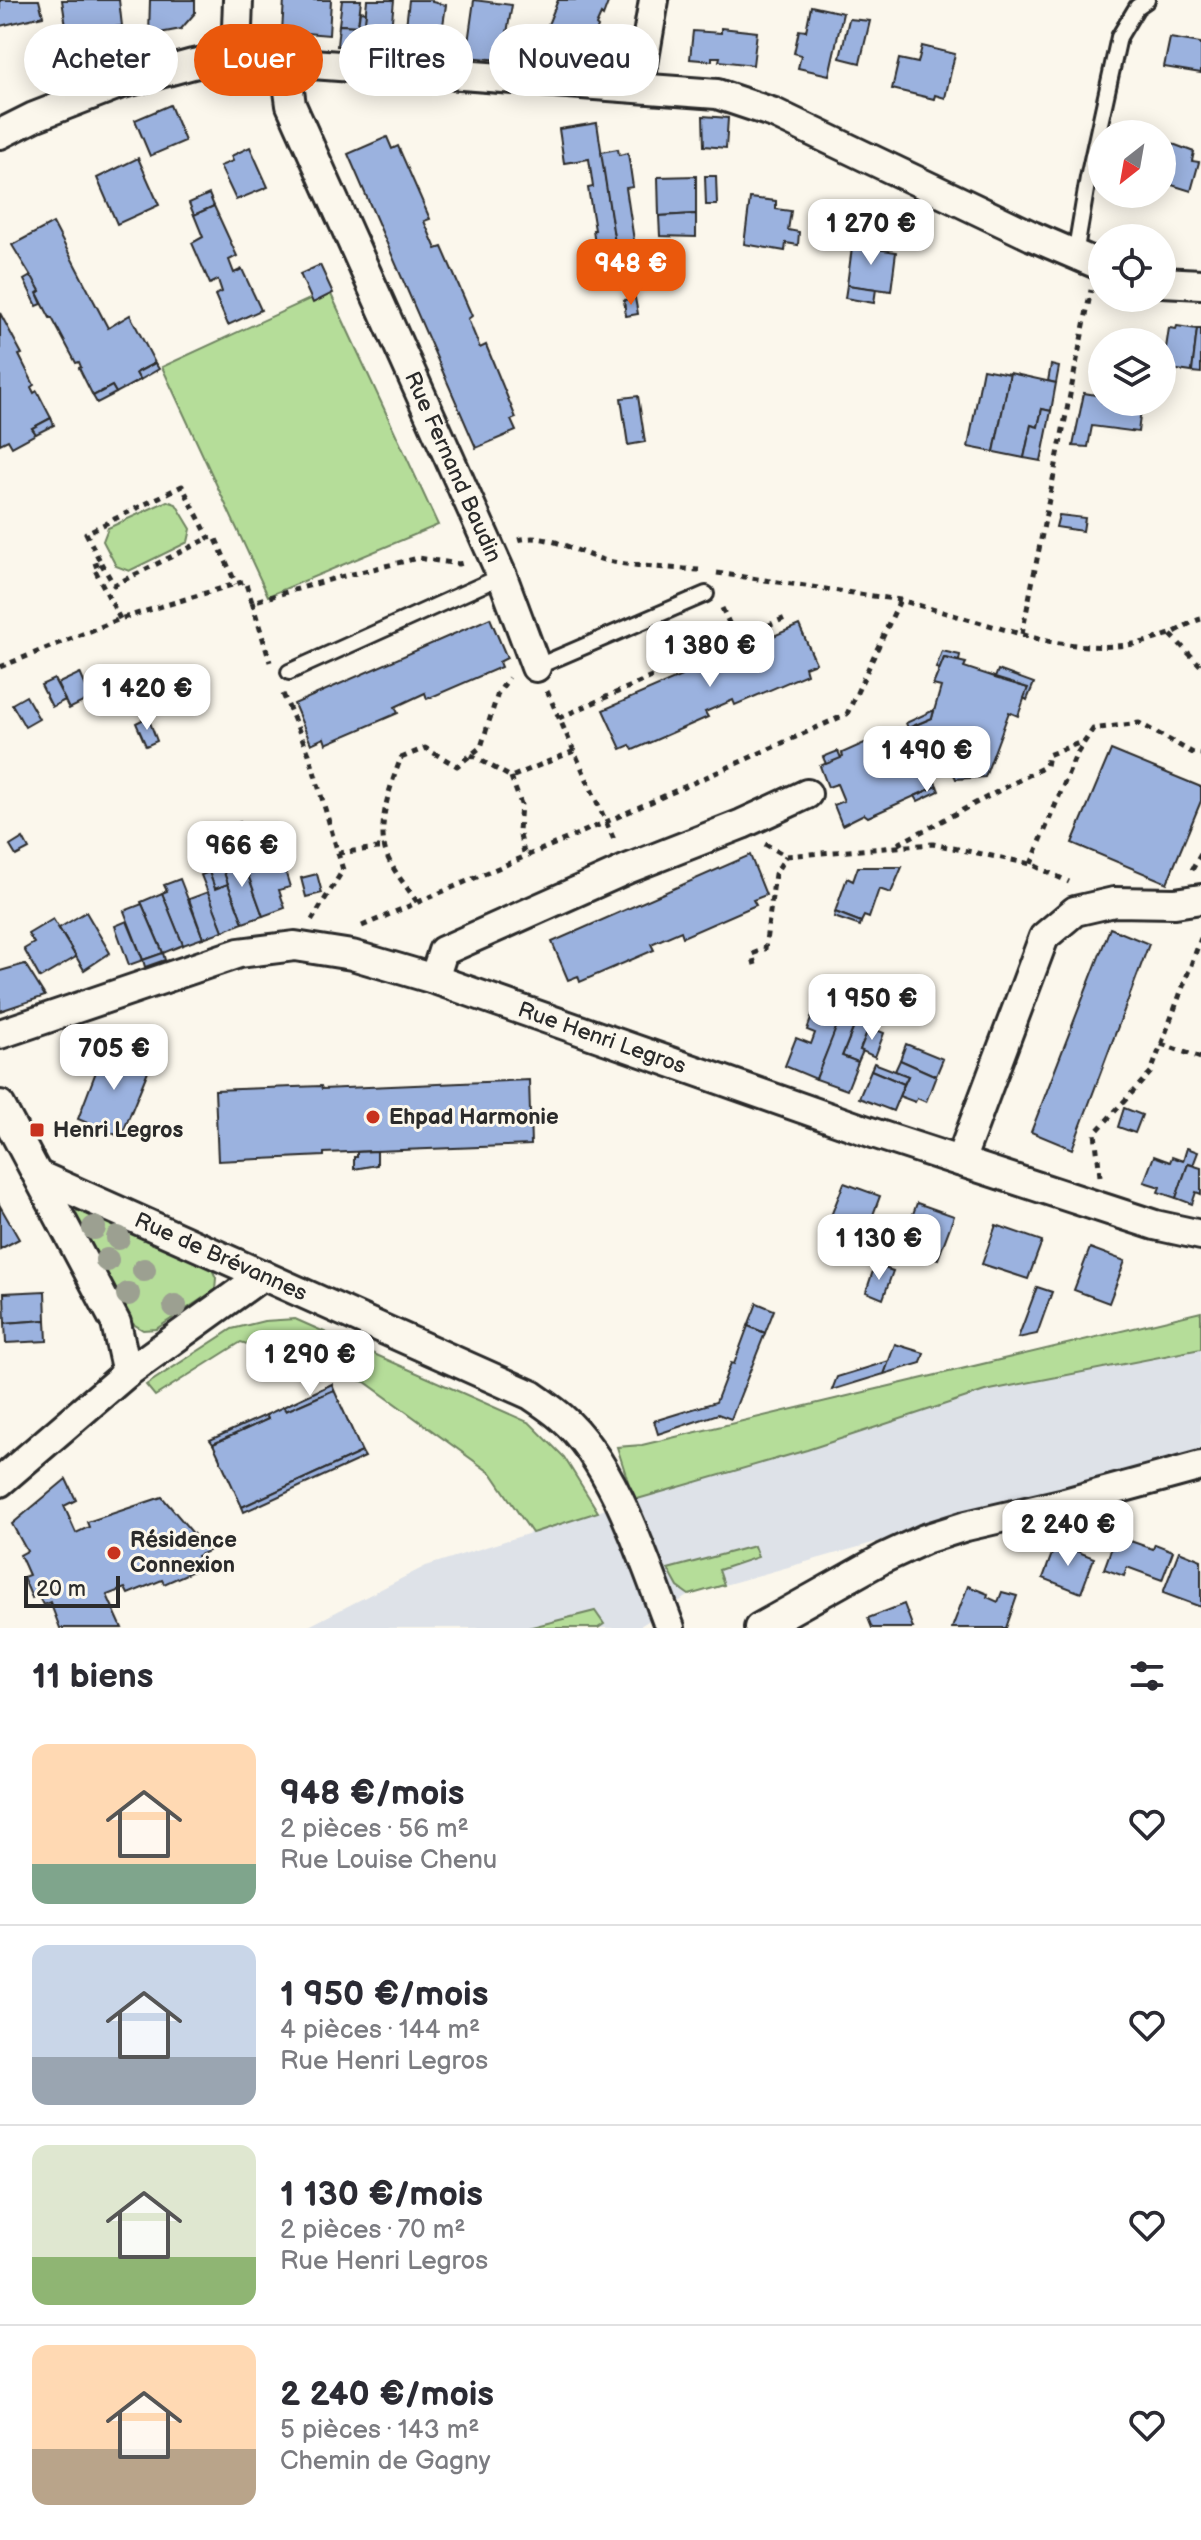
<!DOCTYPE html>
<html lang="fr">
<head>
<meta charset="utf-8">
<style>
	body { margin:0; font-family:"Balsamiq Sans",sans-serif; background:#f7f7f7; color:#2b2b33; height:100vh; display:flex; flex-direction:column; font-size:30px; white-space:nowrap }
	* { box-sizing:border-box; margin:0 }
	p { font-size:26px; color:#7c7c81 }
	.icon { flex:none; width:44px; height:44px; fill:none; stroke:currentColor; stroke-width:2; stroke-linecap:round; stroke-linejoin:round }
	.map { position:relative; height:1628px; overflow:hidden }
	.panel { display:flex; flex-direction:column; background:#fff; flex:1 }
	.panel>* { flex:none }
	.banner { position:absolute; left:24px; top:24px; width:800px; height:72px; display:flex; gap:16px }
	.needle { width:52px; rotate:211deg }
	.fabs { position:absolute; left:1088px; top:120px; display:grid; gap:16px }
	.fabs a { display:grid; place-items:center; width:88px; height:88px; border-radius:50%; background:#fff; box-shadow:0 4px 20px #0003; font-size:40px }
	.scale { position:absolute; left:24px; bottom:20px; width:96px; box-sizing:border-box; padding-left:8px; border:4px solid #2b2b2b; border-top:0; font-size:22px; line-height:28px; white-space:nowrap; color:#2b2b2b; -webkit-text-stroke:6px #fbf7ec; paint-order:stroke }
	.price { position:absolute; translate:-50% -68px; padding:0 18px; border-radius:16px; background:#fff; color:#222; font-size:26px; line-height:52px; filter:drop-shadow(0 2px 4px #0008) }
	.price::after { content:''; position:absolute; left:50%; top:48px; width:24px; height:18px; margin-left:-12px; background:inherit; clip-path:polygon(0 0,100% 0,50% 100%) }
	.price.on { background:#ea580c; color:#fff }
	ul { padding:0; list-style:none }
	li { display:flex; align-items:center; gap:24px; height:200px; padding:0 32px }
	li+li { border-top:2px solid #e1e1e2 }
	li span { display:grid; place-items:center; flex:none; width:224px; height:160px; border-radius:16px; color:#555 }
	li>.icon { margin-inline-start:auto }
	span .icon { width:96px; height:96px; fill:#fffc; stroke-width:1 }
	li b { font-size:34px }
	h2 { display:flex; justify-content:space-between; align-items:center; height:96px; padding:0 32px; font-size:34px }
	.chip { padding:0 28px; border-radius:36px; background:#fff; box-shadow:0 4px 20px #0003; font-size:28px; line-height:72px }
	.chip.on { background:#ea580c; color:#fff }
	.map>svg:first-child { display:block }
</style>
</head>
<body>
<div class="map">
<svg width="1201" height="1628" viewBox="0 0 1201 1628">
	<rect width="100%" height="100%" fill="#fbf7ec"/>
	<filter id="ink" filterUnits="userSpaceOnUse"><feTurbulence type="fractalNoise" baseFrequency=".0125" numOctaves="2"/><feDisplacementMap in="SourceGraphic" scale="16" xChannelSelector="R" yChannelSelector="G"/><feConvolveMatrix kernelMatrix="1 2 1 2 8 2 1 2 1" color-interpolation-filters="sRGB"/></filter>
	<g filter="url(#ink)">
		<path fill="#dee2e8" d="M1201,1312v138l-512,145 -52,33h-332l121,-62 234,-74z"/>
		<g fill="#b5dd99" stroke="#708462" stroke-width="2">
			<path d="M329,290l109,235 -170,71 -106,-229z"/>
			<path d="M167,501l9,3 15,25 -3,13 -59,29 -13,-5 -13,-25 5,-13z"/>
			<path d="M79,1209l133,60 4,9 -1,12 -59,39 -13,1 -13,-8 -57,-107z"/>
			<path d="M1201,1312v37l-216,42 -178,59 -173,50 -17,-53 25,-2z"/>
			<path d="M295,1319l235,104 34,34 34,55 -66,21 -40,-59 -127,-92 -124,-40 -86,54 -9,-11 86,-56 32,-8z"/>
			<path d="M754,1546l4,11 -39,13 5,15 -35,10 -11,-8 -10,-18z"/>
			<path d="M595,1611l9,13 -6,4h-70z"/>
		</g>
		<g fill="#9bb2df" stroke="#2b2b2b" stroke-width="2">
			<path d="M0,0h39l4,16 -43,10z"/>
			<path d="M62,0h57l3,26 -55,7z"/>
			<path d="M150,0h45v13l-14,16 -32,6z"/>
			<path d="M284,0h47l-2,35 -47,-4z"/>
			<path d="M342,0h19l-3,26 -19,-1z"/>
			<path d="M367,0h27l-5,50 -27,-2z"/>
			<path d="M409,0h23v2l14,3 -5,34 -36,-4z"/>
			<path d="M474,0l38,5 -10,55 -36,-3z"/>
			<path d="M558,0h51l-6,16 -2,-2 -5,11 2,2 -8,20 -43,-20z"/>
			<path d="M811,6l32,7 -14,62 -31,-7 3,-13 -7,-2 5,-23 7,1z"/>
			<path d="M360,11l6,1 -4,36 -25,-2 2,-21 19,1z"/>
			<path d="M849,19l21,2 -10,42 -20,-5z"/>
			<path d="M721,28l36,4 -4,33 -34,-4 1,-4h-8v4l-22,-2 3,-28 28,2z"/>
			<path d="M1170,38l31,5v30l-37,-6z"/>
			<path d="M922,46l33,8 -10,44 -10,-3 -1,4 -42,-10 7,-30 19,4z"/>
			<path d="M170,105l15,36 -35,15 -15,-36z"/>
			<path d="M703,116l25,2 -2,30 -22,-2z"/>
			<path d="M597,123l18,119 -20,3 -2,-15h2l-7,-42 5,-1 -4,-28 -25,4 -5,-34z"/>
			<path d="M387,137l5,12 6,-3 32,73 -6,2 12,28 6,-2 30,69 -4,3 12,29 6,-3 30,73 -5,2 5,11 -40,17 -128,-294z"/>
			<path d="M1162,140l32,12 -2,9 7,1 -8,29 -29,-9z"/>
			<path d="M250,147l18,40 -32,13 -16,-34 13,-5 -2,-5z"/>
			<path d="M618,149l1,6 9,-2 5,34 -7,1 9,59 -19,3 -15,-98z"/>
			<path d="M138,158l21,47 -42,19 -20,-46z"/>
			<path d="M696,176v38l-37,2 -1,-39z"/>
			<path d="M705,176h11l1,29h-11z"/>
			<path d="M209,194l5,12 -20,9 -5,-12z"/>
			<path d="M750,198l26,3v8l15,2 -3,19 11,2 -1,13 -12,-2 -1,8 -41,-7z"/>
			<path d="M214,206l23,50 -8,4 5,13 8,-4 19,41 -33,15 -13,-30 7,-3 -4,-12 -8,4 -18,-41 11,-6 -9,-22z"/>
			<path d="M696,214v23l-36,-1 -1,-20z"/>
			<path d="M53,223l55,105 22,-13 25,48 -19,10 4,7 -24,13 -4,-7 -19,10 -14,-28 2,-1 -2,-5 -3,1 -24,-45h-2l-13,-25 3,-2 -28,-46z"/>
			<path d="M853,240l16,2v6l27,4 -5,39 -44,-6z"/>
			<path d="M320,265l13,28 -20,10 -13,-29z"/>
			<path d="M29,277l4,1 7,13 -3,2 5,11 -5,2 -13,-26z"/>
			<path d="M847,285l29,4 -2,14 -29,-5z"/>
			<path d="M635,298l3,16 -12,2 -2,-16z"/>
			<path d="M0,313l22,41 -3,1 15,30 -3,2 3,6 3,-2 14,27 -19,10 4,6 -24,13 -4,-7 -8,4z"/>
			<path d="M1177,326l20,3 -5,43 -29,-4 6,-40 7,1z"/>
			<path d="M1197,329h4v44l-9,-1z"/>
			<path d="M155,363l4,6 -19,11 -4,-7z"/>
			<path d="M1051,365l8,2 -3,16 -8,-2z"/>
			<path d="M983,369l27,5 -16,78 -26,-5z"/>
			<path d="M1010,373l46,10 -5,28 -9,-2 -4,18 -7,-2 -7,33 -30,-6z"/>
			<path d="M112,386l4,7 -19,10 -4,-7z"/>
			<path d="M1098,386l4,1v15h40l-4,30 -46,-6 -4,21 -15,-1 11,-53 12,2z"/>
			<path d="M638,396l7,46 -17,3 -7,-47z"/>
			<path d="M1042,409l9,2 -10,50 -17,-3 7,-33 7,2z"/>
			<path d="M51,418l3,7 -18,9 -4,-6z"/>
			<path d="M1059,515l26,3 -2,13 -27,-4z"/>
			<path d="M490,618l17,40 -8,4 2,5 -74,32 -2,-6 -30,14 3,6 -72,31 -2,-6 -13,6 -17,-40z"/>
			<path d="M799,625l17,38 -11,4 2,7 -72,31 -2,-5 -28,12 3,5 -75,33 -3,-5 -9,4 -18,-39z"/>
			<path d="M942,651l18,4 -1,6 -15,-3 -4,11 -4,-1z"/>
			<path d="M944,658l22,5 -2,4 64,21 -10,28 -9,-4 -24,65 -29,2 -5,-11 -19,8 5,10 -69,31 -4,-3 -22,11 -8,-20 10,-4 -7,-17 -9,3 -8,-21 23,-10 -1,-3 56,-25 2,4 32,-14 9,-31 -8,-2z"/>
			<path d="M998,670l36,13 -7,17 -3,-2 4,-10 -33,-10z"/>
			<path d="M80,673l11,25 -22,11 -12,-25z"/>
			<path d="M54,679l11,21 -13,7 -11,-22z"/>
			<path d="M26,696l13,23 -14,8 -13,-23z"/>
			<path d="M934,710l-2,8 -24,10 -2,-5z"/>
			<path d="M148,717l9,24 -11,5 -10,-23z"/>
			<path d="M1111,750l90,37v14l-34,82 -95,-40z"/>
			<path d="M838,751l3,7 -15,6 -3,-7z"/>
			<path d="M937,786l2,5 -21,10 -3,-5z"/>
			<path d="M240,822l7,20 -10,4 -7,-20z"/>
			<path d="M220,829l7,20 -11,4 -8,-20z"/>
			<path d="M23,838l6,11 -13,7 -6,-10z"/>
			<path d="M265,854l5,14 -12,3 -5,-13z"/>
			<path d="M750,855l16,40 -13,5 3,5 -73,32 -2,-6 -30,13 3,6 -74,32 -2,-6 -10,4 -16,-38z"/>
			<path d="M241,856l22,60 -20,7 -23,-60z"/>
			<path d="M253,858l5,13 25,-7 7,23 -11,3 6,18 -22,8 -20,-55z"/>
			<path d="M222,867l6,17 -13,5 -6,-17z"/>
			<path d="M858,867h44l-11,26 -12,-4 -10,29 -5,-2 -3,6 -26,-10 12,-34 6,3z"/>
			<path d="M209,872l6,17 13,-5 15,39 -20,8 -22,-56z"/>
			<path d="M317,874l5,19 -16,4 -5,-19z"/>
			<path d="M180,879l23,59 -20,7 -21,-52 5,-2 -3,-6z"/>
			<path d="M208,892l15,39 -20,7 -14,-39z"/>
			<path d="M162,893l21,52 -20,8 -22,-51z"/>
			<path d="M142,904l21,49 -20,7 -19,-49z"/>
			<path d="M86,912l24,41 -26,17 -25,-42z"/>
			<path d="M835,912l26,10 -1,4 -26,-9z"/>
			<path d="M53,919l23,38 -36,21 -16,-29 10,-6 -6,-9z"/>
			<path d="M127,921l16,39 -14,5 -14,-39z"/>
			<path d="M1110,928l39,16 -77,205 -41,-17z"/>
			<path d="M163,953l2,7 -20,7 -2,-7z"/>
			<path d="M25,964l20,32 -45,15v-40z"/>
			<path d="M817,1002l26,11 -27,66 -31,-13 11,-28 15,6 4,-11 -8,-3z"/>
			<path d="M842,1015l27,12 -9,23 3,1 -5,11 -16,-6 13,-32 -15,-6z"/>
			<path d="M840,1018l15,6 -13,32 16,6 -11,28 -31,-11z"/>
			<path d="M869,1027l15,6 -9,24 -15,-7z"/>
			<path d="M123,1034l23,9 -7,18 -23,-9z"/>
			<path d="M906,1044l37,15 -7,17 -36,-16z"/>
			<path d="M105,1048l45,18 -29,71 -43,-18z"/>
			<path d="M900,1060l36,16 -10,26 -9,-4 -2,4 -16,-6 9,-20 -13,-5z"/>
			<path d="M874,1063l34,13 -4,8 -33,-14z"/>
			<path d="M871,1070l33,14 -11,27 -34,-13z"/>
			<path d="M529,1080l2,65 -207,8v3l-106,5 -3,-71 106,-4 1,3z"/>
			<path d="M1124,1108l18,7 -7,18 -17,-6z"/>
			<path d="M1187,1148l11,4 -5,13 -5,-1 -12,34 -18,-6 2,-5 -16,-5 10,-26 16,6 2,-5 11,4z"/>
			<path d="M377,1151v14l-23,4v-12h3v-5z"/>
			<path d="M1188,1164l13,4v26l-5,-2 -4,12 -16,-6z"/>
			<path d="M844,1183l36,13 -16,43 -37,-13z"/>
			<path d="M917,1203l37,13 -16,43 -37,-12z"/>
			<path d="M0,1206l19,33 -19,10z"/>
			<path d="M996,1225l46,16 -14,38 -46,-15z"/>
			<path d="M1090,1248l35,13 -16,42 -35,-13z"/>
			<path d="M875,1265l18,6 -10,28 -17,-7z"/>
			<path d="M1037,1287l15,5 -15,42 -19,4z"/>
			<path d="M45,1291l1,29 -41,3 -1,-30z"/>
			<path d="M757,1303l17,7 -9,23 -17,-7z"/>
			<path d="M46,1320l1,21 -41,2 -1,-20z"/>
			<path d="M748,1326l17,7 -34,86 -13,-5 -60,20 -4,-13 62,-19 15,-39 3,1z"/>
			<path d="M895,1344l29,9 -3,10 -37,11z"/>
			<path d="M889,1361l-5,13 -52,16 5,-13z"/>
			<path d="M332,1384l2,6 -48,21 -3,-4z"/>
			<path d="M334,1390l28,62 -120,55 -29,-63 55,-25 -2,-4 17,-8 3,4z"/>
			<path d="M266,1415l2,4 -55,25 -3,-4z"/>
			<path d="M362,1452l3,5 -121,55 -2,-5z"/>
			<path d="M66,1479l10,21 -12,6 12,27 13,-6 -2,-5 75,-25 46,54 -11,5 5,11 -38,17 -2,-4 -34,14 -3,-6 -18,7 15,33h-62l-10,-26 -7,3 -5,-10 -6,3 -9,-21 6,-2 -9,-20 7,-4 -15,-27z"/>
			<path d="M1116,1536l37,13 2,-5 18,7 -11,29 -35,-13 -3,9 -20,-7z"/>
			<path d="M1056,1543l38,15 -13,35 -38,-15z"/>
			<path d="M1179,1551l22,9v47l-38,-14z"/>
			<path d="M968,1586l20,8 -1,3 11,5 4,-10 15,4 -11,32h-54z"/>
			<path d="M904,1604l9,24h-41l-4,-10z"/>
		</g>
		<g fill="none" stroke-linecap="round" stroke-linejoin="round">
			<g stroke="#2b2b2b" stroke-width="20">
				<g id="service">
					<path d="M1075,255l13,-77 31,-141 18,-30 10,-7"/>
					<path d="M536,667l170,-73"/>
					<path d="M289,672l213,-96"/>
				</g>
			</g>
			<g stroke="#2b2b2b" stroke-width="34">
				<g id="minor">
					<path d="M236,56l2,-56"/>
					<path id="s1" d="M285,62l6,43 211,471 34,91"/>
					<path d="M639,88l15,-88"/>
					<path d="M0,134l34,-17 85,-33 74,-20 43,-8 49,6 432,32 57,19 258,123 70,30"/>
					<path d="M1162,282l39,2"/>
					<path d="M434,979l9,-28 184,-82 115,-45 65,-30"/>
					<path id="s2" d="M0,1034l239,-81 56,-7 57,9 82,24 442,155 279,91 46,10"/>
					<path d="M0,1105l116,218 11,50"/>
					<path d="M960,1161l84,-224 31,-26 39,-9 61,1 26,-4"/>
					<path id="s3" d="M40,1176l491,219c10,7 21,14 30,22 53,45 84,146 109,211"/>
					<path d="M0,1482l127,-109 136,-98"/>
					<path d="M759,1628l125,-70 41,-19 41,-13 99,-23 136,-37"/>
				</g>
			</g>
			<g stroke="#2b2b2b" stroke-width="5" stroke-dasharray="6 6" stroke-linecap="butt">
				<path d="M518,540c33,-9 63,17 95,22 28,5 58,6 86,8"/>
				<path d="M101,563l13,22 95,-47"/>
				<path d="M717,573l183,27 142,40c44,8 83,11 125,-5 13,-4 20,-12 34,-16"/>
				<path d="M252,602l18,60"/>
				<path d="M722,608l15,32"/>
				<path d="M120,619l-27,-53 8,-3 -15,-30 96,-47 27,52 6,-1 21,47"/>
				<path d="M1022,634l69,-344"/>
				<path d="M1171,635l30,31"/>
				<path d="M0,667l120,-48 125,-38 7,21 84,-24 82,-20 41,6 7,-2"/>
				<path d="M547,691l68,151"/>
				<path d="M283,694l26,60 34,116 -31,50"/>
				<path d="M559,718l226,-100"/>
				<path d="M471,755l40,22 63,-26"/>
				<path d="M511,777l10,27 -2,27 6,26"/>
				<path d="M765,844l21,12 147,-12 98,20 38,18"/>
				<path d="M898,844l148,-78 2,-11 36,-14"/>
				<path d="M338,853l48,-6"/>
				<path d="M1031,864l45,-109 17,-26 46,-6 54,30 8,1"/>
				<path d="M1192,870l9,-16"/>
				<path d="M417,902c-9,-14 -21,-27 -28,-42 -15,-29 1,-74 12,-102l24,-10 32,18 24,-19 17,-54 11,-15"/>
				<path d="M362,926l244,-104 241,-108 53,-114"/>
				<path d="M755,965l-3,-11 13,-5 10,-75 11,-18"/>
				<path d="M1161,1044l40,14"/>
				<path d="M1100,1176l-5,-43 56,-61 50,-134"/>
			</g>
			<use href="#service" stroke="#fbf7ec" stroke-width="14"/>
			<use href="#minor" stroke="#fbf7ec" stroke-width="28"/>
		</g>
		<g fill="#9ca091">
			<circle cx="94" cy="1228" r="12"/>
			<circle cx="118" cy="1238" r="12"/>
			<circle cx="107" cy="1260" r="12"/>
			<circle cx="144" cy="1270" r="12"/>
			<circle cx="128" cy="1294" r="12"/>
			<circle cx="175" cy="1306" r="12"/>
		</g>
	</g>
	<g fill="#c8321e" stroke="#fbf7ec" stroke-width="3">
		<circle cx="373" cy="1117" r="8"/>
		<rect x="29" y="1122" width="16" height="16" rx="4"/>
		<circle cx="114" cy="1553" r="8"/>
	</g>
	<g text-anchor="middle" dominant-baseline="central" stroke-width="6" stroke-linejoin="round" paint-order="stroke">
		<g font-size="22" fill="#2b2b2b" stroke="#fbf7ec">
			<text stroke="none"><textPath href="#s1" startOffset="440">Rue Fernand Baudin</textPath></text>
			<text stroke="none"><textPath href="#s2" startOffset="630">Rue Henri Legros</textPath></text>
			<text stroke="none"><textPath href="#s3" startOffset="198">Rue de Brévannes</textPath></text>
		</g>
		<g font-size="22" font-weight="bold" fill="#2b2b2b" stroke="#fbf7ec" text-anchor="start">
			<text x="389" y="1117">Ehpad Harmonie</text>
			<text x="53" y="1130">Henri Legros</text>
			<text x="130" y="1540">Résidence<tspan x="130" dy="25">Connexion</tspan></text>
		</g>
	</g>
</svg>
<div class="fabs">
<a><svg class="needle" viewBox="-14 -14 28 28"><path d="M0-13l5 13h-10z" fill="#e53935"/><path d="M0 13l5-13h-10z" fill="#7c7c81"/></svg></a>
<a><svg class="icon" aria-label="locate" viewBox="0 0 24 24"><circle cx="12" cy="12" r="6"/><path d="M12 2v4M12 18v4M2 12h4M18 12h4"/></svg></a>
<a><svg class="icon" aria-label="layers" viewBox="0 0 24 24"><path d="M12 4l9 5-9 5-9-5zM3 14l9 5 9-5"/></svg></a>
</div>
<div class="scale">20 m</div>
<b class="price" style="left:871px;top:267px">1 270 €</b>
<b class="price on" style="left:631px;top:307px">948 €</b>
<b class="price" style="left:710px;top:689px">1 380 €</b>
<b class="price" style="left:147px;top:732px">1 420 €</b>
<b class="price" style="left:927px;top:794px">1 490 €</b>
<b class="price" style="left:242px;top:889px">966 €</b>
<b class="price" style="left:872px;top:1042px">1 950 €</b>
<b class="price" style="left:114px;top:1092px">705 €</b>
<b class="price" style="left:879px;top:1282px">1 130 €</b>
<b class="price" style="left:310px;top:1398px">1 290 €</b>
<b class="price" style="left:1068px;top:1568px">2 240 €</b>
<div class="banner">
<a class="chip">Acheter</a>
<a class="chip on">Louer</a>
<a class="chip">Filtres</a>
<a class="chip">Nouveau</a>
</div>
</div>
<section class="panel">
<h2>11 biens<svg class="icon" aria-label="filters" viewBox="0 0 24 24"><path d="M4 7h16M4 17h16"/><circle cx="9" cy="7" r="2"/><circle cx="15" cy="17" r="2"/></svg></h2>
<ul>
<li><span style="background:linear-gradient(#ffd9b3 75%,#7fa58c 0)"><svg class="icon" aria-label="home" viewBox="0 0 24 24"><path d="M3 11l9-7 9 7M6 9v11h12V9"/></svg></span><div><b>948 €/mois</b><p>2 pièces · 56 m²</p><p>Rue Louise Chenu</p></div><svg class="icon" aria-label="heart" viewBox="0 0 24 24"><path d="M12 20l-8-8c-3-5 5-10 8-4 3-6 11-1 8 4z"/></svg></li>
<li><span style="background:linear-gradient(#c9d6e8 70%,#9aa5b1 0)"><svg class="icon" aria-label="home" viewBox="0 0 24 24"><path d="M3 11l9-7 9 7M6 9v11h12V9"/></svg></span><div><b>1 950 €/mois</b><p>4 pièces · 144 m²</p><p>Rue Henri Legros</p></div><svg class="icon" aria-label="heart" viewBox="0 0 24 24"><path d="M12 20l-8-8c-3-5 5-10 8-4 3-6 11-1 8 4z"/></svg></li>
<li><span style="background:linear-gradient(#dfe7d0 70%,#8fb573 0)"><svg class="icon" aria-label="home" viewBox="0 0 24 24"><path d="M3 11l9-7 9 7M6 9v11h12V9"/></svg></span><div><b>1 130 €/mois</b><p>2 pièces · 70 m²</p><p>Rue Henri Legros</p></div><svg class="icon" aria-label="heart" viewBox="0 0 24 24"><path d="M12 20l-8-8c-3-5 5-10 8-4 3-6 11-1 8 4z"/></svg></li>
<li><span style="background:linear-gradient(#ffd9b3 65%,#b9a48a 0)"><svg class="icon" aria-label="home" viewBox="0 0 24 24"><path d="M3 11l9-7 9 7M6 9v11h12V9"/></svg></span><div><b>2 240 €/mois</b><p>5 pièces · 143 m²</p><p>Chemin de Gagny</p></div><svg class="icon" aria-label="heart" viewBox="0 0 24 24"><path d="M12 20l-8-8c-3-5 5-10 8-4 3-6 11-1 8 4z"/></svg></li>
</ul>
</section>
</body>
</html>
